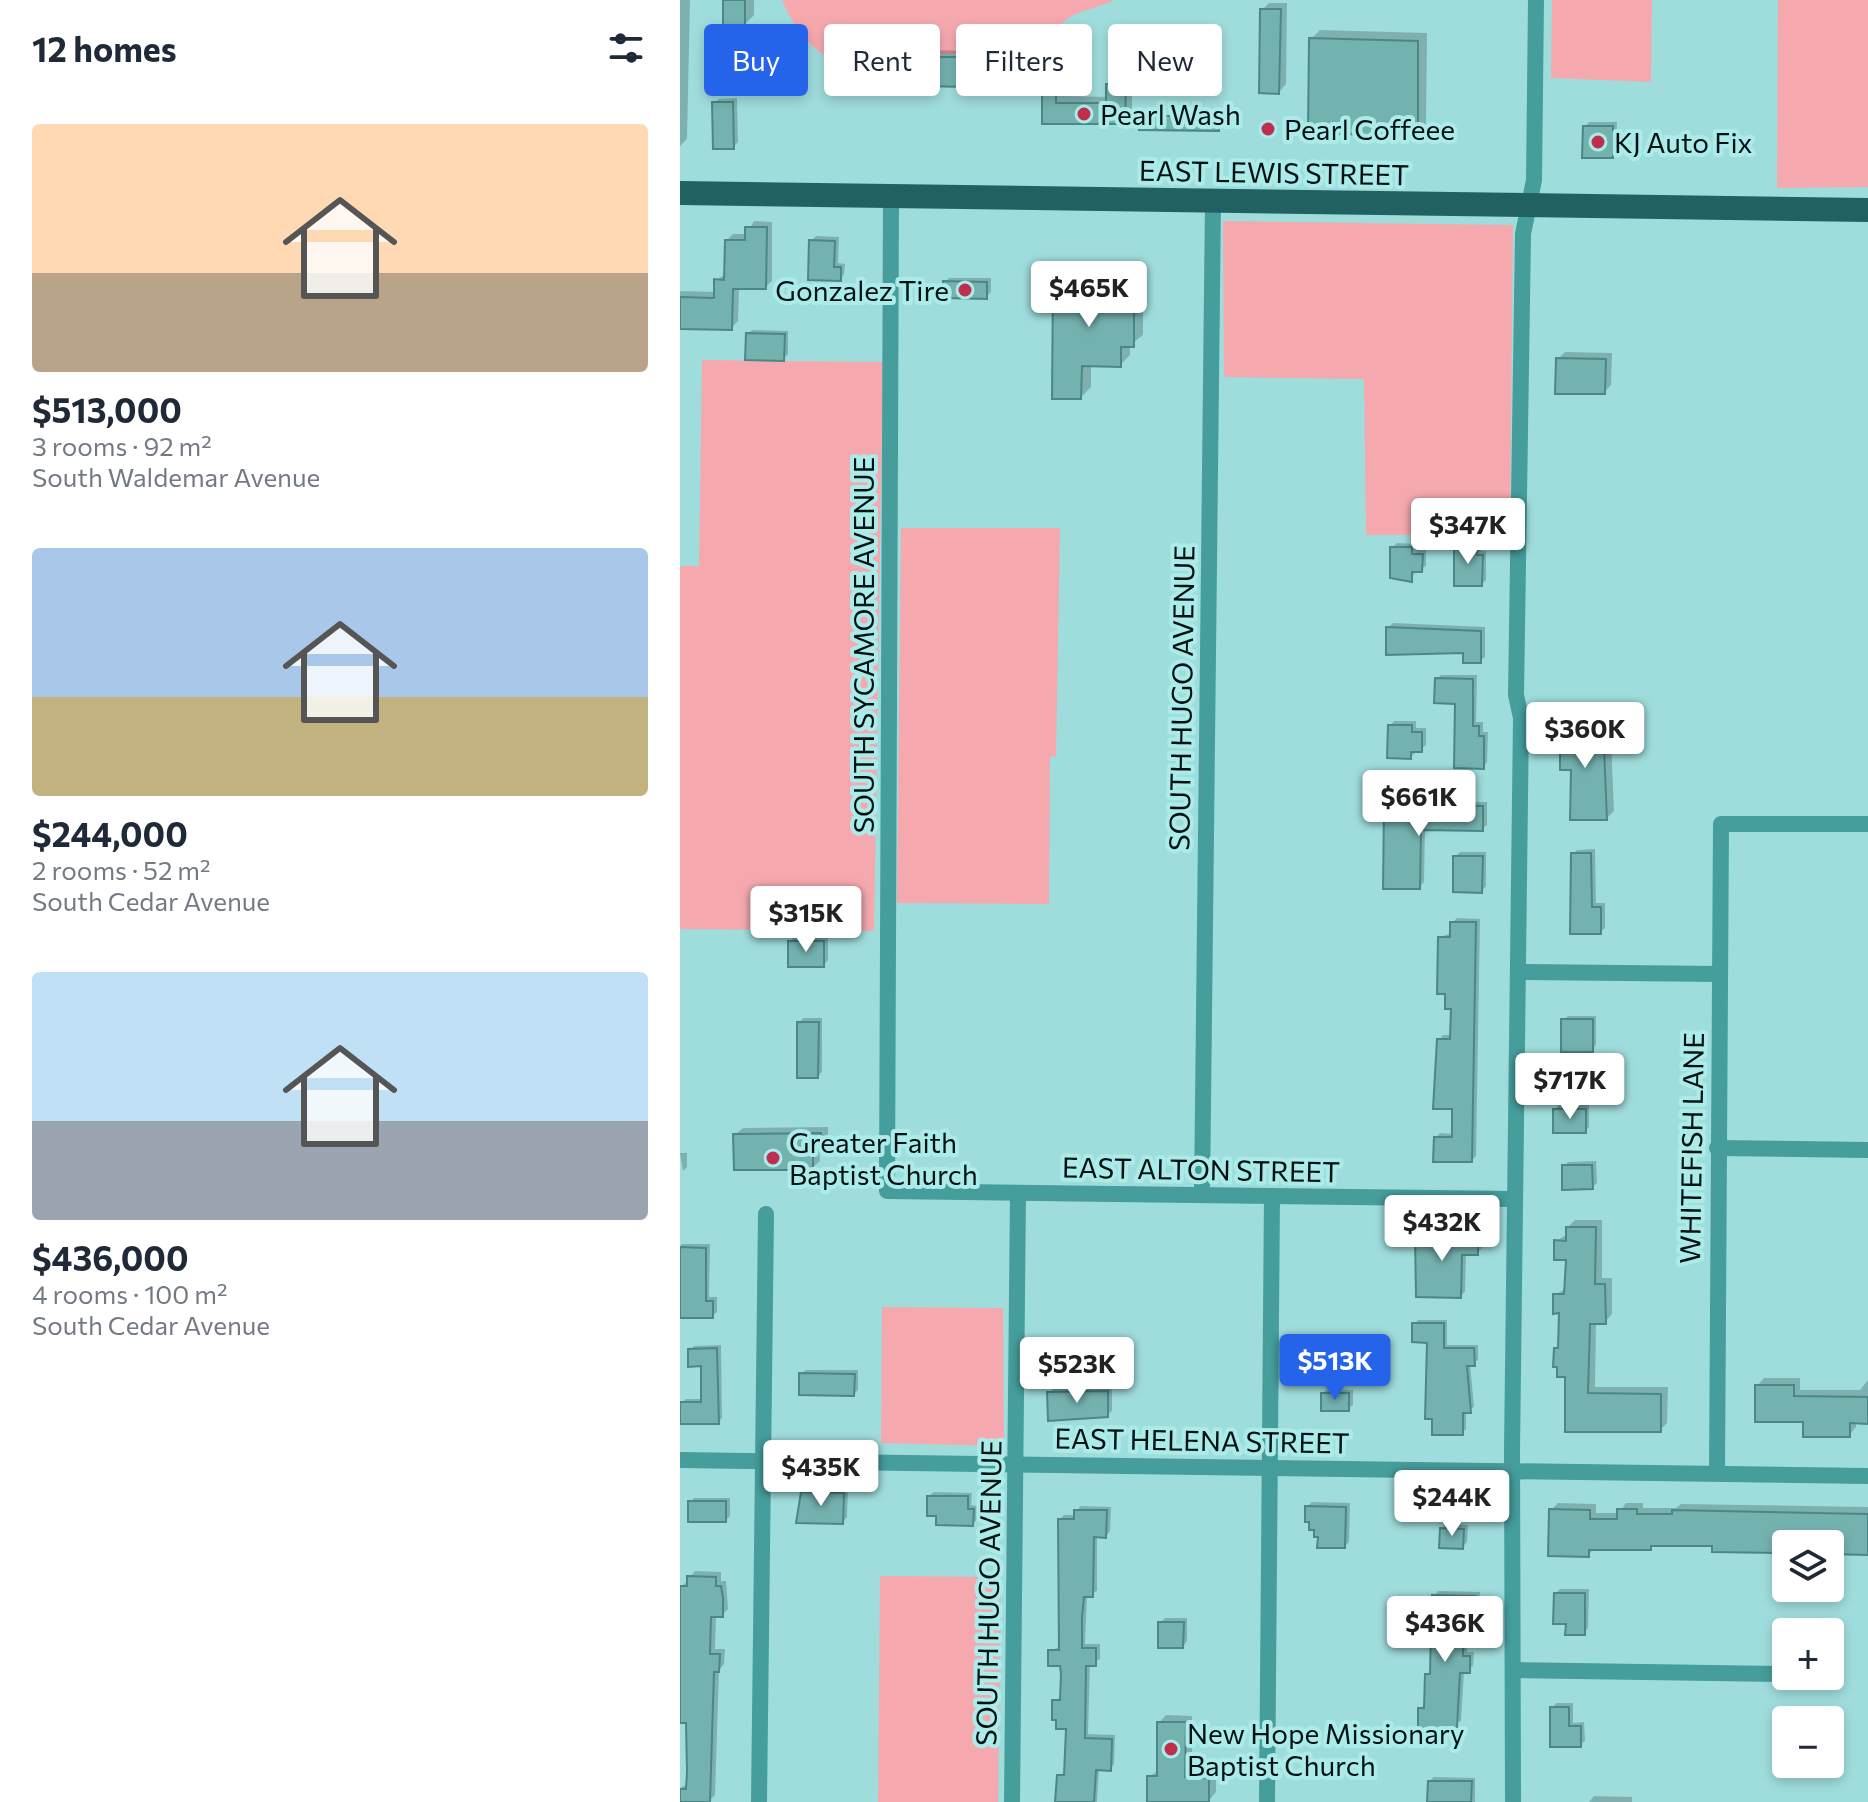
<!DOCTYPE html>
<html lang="en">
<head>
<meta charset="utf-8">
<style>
	body { margin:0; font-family:Commissioner,sans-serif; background:#f6f6f7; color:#1f2937; height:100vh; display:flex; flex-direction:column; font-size:30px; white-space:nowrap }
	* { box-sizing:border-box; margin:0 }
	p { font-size:26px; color:#747a83 }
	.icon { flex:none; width:44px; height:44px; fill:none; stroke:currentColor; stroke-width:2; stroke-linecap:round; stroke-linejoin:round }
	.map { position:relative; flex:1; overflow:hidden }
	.side { display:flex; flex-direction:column; background:#fff; width:680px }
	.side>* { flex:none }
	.banner { position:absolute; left:24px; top:24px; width:760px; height:72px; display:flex; gap:16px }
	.controls { position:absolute; left:1092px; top:1530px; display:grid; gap:16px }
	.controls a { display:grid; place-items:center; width:72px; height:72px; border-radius:8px; background:#fff; box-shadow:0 4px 12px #0003; font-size:40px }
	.price { position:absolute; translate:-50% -68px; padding:0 18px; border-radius:8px; background:#fff; color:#222; font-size:26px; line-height:52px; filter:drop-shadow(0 2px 4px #0008) }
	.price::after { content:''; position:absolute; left:50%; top:48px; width:24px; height:18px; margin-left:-12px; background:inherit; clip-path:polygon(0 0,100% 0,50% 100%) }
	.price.current { background:#2563eb; color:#fff }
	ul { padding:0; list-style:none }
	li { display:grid; align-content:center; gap:16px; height:424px; padding:0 32px }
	li span { display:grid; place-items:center; height:248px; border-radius:8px; color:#555 }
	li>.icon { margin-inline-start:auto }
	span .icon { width:144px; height:144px; fill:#fffc; stroke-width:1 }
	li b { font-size:34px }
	h2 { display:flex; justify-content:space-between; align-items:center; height:96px; padding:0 32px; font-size:34px }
	.chip { padding:0 28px; border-radius:8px; background:#fff; box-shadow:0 4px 12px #0003; font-size:28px; line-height:72px }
	.chip.current { background:#2563eb; color:#fff }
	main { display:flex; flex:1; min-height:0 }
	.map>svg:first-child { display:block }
</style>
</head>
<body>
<main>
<section class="side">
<h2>12 homes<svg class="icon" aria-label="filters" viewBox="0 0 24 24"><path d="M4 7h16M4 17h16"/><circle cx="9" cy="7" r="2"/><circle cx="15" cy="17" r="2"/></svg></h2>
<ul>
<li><span style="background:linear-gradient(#ffd9b3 60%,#b9a48a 0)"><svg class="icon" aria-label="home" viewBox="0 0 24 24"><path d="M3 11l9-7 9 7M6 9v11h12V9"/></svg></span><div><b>$513,000</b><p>3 rooms · 92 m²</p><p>South Waldemar Avenue</p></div></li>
<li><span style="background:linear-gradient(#a9c7e8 60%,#c2b280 0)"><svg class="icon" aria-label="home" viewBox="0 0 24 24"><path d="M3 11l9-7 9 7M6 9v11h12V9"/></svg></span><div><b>$244,000</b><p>2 rooms · 52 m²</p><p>South Cedar Avenue</p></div></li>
<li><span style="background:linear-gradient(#bfe0f5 60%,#9aa5b1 0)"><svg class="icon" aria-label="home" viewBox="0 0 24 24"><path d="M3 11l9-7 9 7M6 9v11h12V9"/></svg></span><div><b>$436,000</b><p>4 rooms · 100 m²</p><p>South Cedar Avenue</p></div></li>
</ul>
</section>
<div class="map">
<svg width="1188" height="1802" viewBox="0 0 1188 1802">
	<rect width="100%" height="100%" fill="#9fdddc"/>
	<g fill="#f5a9af">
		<path d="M102,0h332c-36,17 -56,8 -64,56l-146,-3 -1,43c-12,-3 -23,-11 -34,-16 -41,-19 -70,-36 -87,-80z"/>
		<path d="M872,0h100l-1,82 -100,-4z"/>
		<path d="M1098,0h90v187l-91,1z"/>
		<path d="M543,221l290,4 -3,310h-144l-2,-156 -140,-2z"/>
		<path d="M22,360l181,2 -9,569 -194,-2v-363h19z"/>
		<path d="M221,528h159l-4,228 -6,1 -1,147 -152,-1z"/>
		<path d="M202,1307l121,1 1,138 -123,-3z"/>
		<path d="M200,1576l121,1 -3,225h-120z"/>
	</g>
	<g fill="#0003">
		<path d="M0,0h10l-3,139 -7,7z"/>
		<path d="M45,0h29v15l-10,10z"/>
		<path d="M589,3h18l-1,81 -7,8 -17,-82z"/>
		<path d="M640,30l107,3 -1,91 -9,9 -106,-94z"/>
		<path d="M474,32h59v36l-7,7 -59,-36z"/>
		<path d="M243,50l58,1 -1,27 -7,7 -57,-28z"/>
		<path d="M435,77h17v38l-7,7h-81v-36l8,-8h11v18l45,1v-13z"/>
		<path d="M57,98l1,44 -5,5 -19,-44 5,-4z"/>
		<path d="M462,115h78v12l-79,-11z"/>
		<path d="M909,122h28l-1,30 -4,4 -27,-29z"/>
		<path d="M74,221l18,1v59l-7,6h-26l-1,34 -7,7 -51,-1v-36l36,1v-12l10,-6 1,-34 6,-6h14z"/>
		<path d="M136,236l23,1 -1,26 7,1 -1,10 -4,5 -29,-38z"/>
		<path d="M411,267l52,4v64l-13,10v10l-10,10 -29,-1v23l-10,10 -26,-116 10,-10h21z"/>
		<path d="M269,278h42v14l-5,5 -41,-15z"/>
		<path d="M72,330l36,1v23l-5,5 -35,-25z"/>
		<path d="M885,352l47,1 -1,32 -7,7 -46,-33z"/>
		<path d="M780,540h21v11h5v29l-4,4 -26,-40z"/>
		<path d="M717,543l19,1v6h10v16l-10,4 -5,10 -19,-32z"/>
		<path d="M713,623l92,4v30l-5,4 -15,-10 -77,-23z"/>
		<path d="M761,675h36l-1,47h7v10h5l-1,30 -4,5 -26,-65 -20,-23z"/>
		<path d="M930,717l4,94 -7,7 -45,-93 7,-7z"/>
		<path d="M714,721h22v7h10v17l-16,12 -20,-31z"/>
		<path d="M711,802h96v23l-5,4 -57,-1 -1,54 -5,5 -33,-80z"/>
		<path d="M915,849l1,54h9v25l-5,4 -27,-78 4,-4z"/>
		<path d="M780,852h26v34l-4,5 -27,-34z"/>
		<path d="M777,918l23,1 -4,237 -4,4 -36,-22 4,-5 14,1v-27l-15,-67 4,-5h9l1,-28 -13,-70 12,-4v-10z"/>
		<path d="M114,937h34v23l-4,5 -34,-23z"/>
		<path d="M888,1016h28v29l-4,5 -29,-30z"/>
		<path d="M123,1018h19v54l-4,4 -19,-53z"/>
		<path d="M879,1105h30v22l-4,4 -30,-21z"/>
		<path d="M148,1127v11l-9,8 1,15 -8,7 -77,-33 8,-7z"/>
		<path d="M0,1153h7v14l-4,4z"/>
		<path d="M916,1161l1,22 -5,4 -28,-21 4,-4z"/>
		<path d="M895,1220h27v58h10v36l-7,8h-9l-1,65h73l-1,36 -7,7h-93v-55l-11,-26 4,-4 1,-34 -6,-16 12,-7 1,-30 -12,-17 12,-7v-7z"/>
		<path d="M756,1228l46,1v19l-5,5h-11l-1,39 -5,4 -43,-60 23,2v-4h-20z"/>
		<path d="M1,1244h29l-1,53h8v15l-5,4h-32z"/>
		<path d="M738,1320h29v25h31v15l-8,4 4,43 -8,4v18l-4,4 -33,-92 -15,-17z"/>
		<path d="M41,1345l1,73 -4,4 -36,-19 4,-4h17v-35l-13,-14 4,-4z"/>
		<path d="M126,1370h52v20l-4,4 -53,-20z"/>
		<path d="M1084,1378h36v12h60l8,-10v42l-12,-1v6l-7,8 -44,-15 -48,-34z"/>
		<path d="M432,1387v24l-5,4 -58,-22 5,-5z"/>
		<path d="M648,1389l25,1v15l-5,4 -25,-16z"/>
		<path d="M128,1489l40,1 -1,27 -4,5 -40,-29z"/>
		<path d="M254,1492l38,1 -1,12 6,1v13l-4,5 -35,-10 -9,-18z"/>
		<path d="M14,1498h36v18l-4,4 -36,-18z"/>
		<path d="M632,1502l38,1 -1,39 -4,4 -25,-11 -13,-28z"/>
		<path d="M878,1503l38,1v9h23l7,-10h17v5h33l5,-4 187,3v45h-38v-8h-44v7l-72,-7h-59l-5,4h-55l-7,7 -37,-45z"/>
		<path d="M400,1506l31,1 -1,24 -4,5 -9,-1v56l-10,4 -2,49h15v15l-10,5 -2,70 27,1 -1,29 -4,5 -11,-1 -2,34h-40l2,-26 7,-5 2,-44 -14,-26 8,-4 -1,-33 -11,-13 11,-5 -1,-127 4,-4h12z"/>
		<path d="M767,1524l21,1 -1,17 -5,5 -20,-19z"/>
		<path d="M15,1571l26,1v9h5l2,28 -6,6h-6l-1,34h10l-1,15 -5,6 -4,125 -6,6 -29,1v-14l8,-4v-62l-8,-44 2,-91z"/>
		<path d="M880,1589h29l-1,39 -4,5 -16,-11 -12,-29z"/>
		<path d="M758,1591l42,1 -1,15 -11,5 -1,40h7l-1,14 -9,5 -3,50 -12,4 -4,10 -25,-26 6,-6 1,-28 5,-6 1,-43 -4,-20z"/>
		<path d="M485,1618h22v23l-4,5 -23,-23z"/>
		<path d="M876,1703h17v20l11,-1 1,19 -5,4 -28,-37z"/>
		<path d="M486,1715l26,1v55h24v21l-7,8 -60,-23 10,-7v-47z"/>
		<path d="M754,1777l41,1v24h-46v-21z"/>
		<path d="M914,1796l38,1v5h-43z"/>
	</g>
	<g fill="#74b2b0" stroke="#4a8786" stroke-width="2">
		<rect x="43" y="0" width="22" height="27"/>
		<path d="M580,9h21l-2,85 -20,-1z"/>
		<path d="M465,38l62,1v38h-62z"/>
		<path d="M629,38l109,3v94l-110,-1z"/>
		<path d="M234,57h60v30l-61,-1z"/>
		<path d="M426,84h20l-1,40h-83v-39h14v18h50z"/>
		<path d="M32,102h21l1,47h-21z"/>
		<path d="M459,116h80v15l-80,-1z"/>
		<path d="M903,126h30v32h-31z"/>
		<path d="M65,227h22l-1,62h-33l-1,41 -52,-1v-32l34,1v-19l10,1 1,-40h20z"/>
		<path d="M129,240l26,1 -1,26h7v14l-33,-1z"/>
		<path d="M399,276l55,4v67h-13v20l-39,-1 -1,33h-29l1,-119h26z"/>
		<path d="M263,281l44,1v17l-45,-1z"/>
		<path d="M66,333l39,1 -1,27 -39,-1z"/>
		<path d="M876,358l50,1 -1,35h-50z"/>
		<path d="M774,544h24l-1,11h6l-1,31h-28z"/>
		<path d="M710,547h22v7h11l-1,18h-10v10l-22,-4z"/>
		<path d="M706,627l95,4v32h-18v-10l-77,2z"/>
		<path d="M755,678l38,1v47h6v10h5v33l-30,-1 1,-64 -21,-1z"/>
		<path d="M880,724h43l4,96h-37l1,-50h-11z"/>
		<path d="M708,725h24v7h10v20h-11v7l-24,-1z"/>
		<path d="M704,806h99v25l-62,-1 -1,59h-37z"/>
		<path d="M891,853h20l1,54h9v27h-31z"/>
		<path d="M773,856h30l-1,37 -29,-1z"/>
		<path d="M770,922h26l-4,240h-39l1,-25h18v-28h-19l4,-70h13l1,-30h-6v-15h-8l1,-57h12z"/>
		<rect x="108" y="941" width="36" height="26"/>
		<rect x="881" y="1019" width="32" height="33"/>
		<path d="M117,1022h22l-1,56h-21z"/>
		<rect x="873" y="1109" width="33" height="24"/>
		<path d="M141,1133v14h-8v23h-79l-1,-36z"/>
		<path d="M882,1165h30l1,24 -31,1z"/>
		<path d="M886,1227h30l-1,57h10l1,40h-16l-2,69 73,1v38h-96v-55h-8v-10h-4l1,-19h4l1,-35 -6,1v-20h11l2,-34h-12v-20l12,1z"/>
		<path d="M750,1232h48v23h-16l-1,43 -45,-1 -1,-61h15z"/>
		<path d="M0,1247l26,1v53h7v17h-33z"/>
		<path d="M732,1323h32v25h30l1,18h-8l4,47h-8v22h-31v-16h-7l2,-76 -15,-1z"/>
		<path d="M37,1348l2,76h-39v-22h21v-36l-13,1v-18z"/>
		<path d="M119,1373l56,1 -1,22 -55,-1z"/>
		<path d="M1075,1385h39v11l74,1v27l-18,-1v14h-47v-15h-48z"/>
		<path d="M428,1391v26l-60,4 -1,-29z"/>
		<rect x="641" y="1393" width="28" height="18"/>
		<path d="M121,1492l43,1 -1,31 -47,-1z"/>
		<path d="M247,1496h41v13h6l-1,17 -37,-1v-9h-9z"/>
		<rect x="8" y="1501" width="38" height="21"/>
		<path d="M625,1506l41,1 -1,41h-28l1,-11h-4v-7h-5v-8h-4z"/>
		<path d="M869,1509l41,1v9h27v-10h20v5h35v-4l196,4v41l-38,-1v-10h-44v9l-74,-1v-6h-61v4h-62v7l-41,-1z"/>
		<path d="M394,1510h33l-1,28 -12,-1 -1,60h-9l-2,21v30h14v18h-10l-1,72 27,1 -1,32 -15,-1 -2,32h-39l2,-27h7l2,-46h-10v-9h-4v-20h8l1,-26 -1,-8h-12v-16h11l-1,-131h16z"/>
		<path d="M760,1528l24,1 -1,20 -24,-1z"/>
		<path d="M7,1576l29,1v9h5l2,12v19h-12l-1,37h10l-1,18h-5l-4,130h-30v-13h6l1,-17 -1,-49h-6v-137h7z"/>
		<path d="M874,1593h31v42h-20l1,-11h-13z"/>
		<path d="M752,1595l44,1v18h-12l-1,42h7v17h-10l-3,54h-12v10l-27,1v-30h6l1,-34h5l1,-46h-5l1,-23h5z"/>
		<path d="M478,1622h26l-1,26h-25z"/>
		<path d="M870,1707h19v19h12v21h-31z"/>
		<path d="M477,1722h29l-1,55 24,1v24h-62v-26h10z"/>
		<path d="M748,1781h44l-1,21h-44z"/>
	</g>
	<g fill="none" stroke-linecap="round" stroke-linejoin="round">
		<g stroke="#459d9c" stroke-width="16">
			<path d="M211,196l-4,995 628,8"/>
			<path d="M838,972l201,2"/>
			<path d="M1037,1148l151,2"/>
			<path d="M522,1195l11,-994"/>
			<path d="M0,1460l1188,16"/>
			<path d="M1037,1473l4,-649h147"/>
			<path d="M835,1670l271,4"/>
			<path d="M79,1802l7,-588"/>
			<path d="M332,1802l6,-609"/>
			<path d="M587,1802l5,-606"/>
			<path d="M833,1802l-1,-352 9,-732 -5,-23 7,-461 11,-54 2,-180"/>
		</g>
		<path stroke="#226161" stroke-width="24" d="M0,193l1188,17"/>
	</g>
	<g fill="#bf2e4d" stroke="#abebe9" stroke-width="3">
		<circle cx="404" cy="114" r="8"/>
		<circle cx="588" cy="129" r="8"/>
		<circle cx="918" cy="142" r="8"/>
		<circle cx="285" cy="290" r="8"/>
		<circle cx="93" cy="1158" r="8"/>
		<circle cx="491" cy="1749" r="8"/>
	</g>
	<g text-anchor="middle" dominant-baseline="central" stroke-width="8" stroke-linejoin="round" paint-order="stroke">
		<g font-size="28" fill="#001212" stroke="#abebe9" text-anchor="start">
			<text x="420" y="114">Pearl Wash</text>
			<text x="604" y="129">Pearl Coffeee</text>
			<text x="934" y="142">KJ Auto Fix</text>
			<text x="269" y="290" text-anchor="end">Gonzalez Tire</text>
			<text x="109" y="1142">Greater Faith<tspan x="109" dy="32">Baptist Church</tspan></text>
			<text x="507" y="1733">New Hope Missionary<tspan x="507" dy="32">Baptist Church</tspan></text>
		</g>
		<g font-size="28" fill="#001212" stroke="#abebe9">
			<text transform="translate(594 172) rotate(1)">EAST LEWIS STREET</text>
			<text transform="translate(183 645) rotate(-90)">SOUTH SYCAMORE AVENUE</text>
			<text transform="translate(501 698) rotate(-89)">SOUTH HUGO AVENUE</text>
			<text transform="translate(1011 1148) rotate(-89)">WHITEFISH LANE</text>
			<text transform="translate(521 1169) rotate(1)">EAST ALTON STREET</text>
			<text transform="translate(522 1440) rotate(1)">EAST HELENA STREET</text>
			<text transform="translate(308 1593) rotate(-89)">SOUTH HUGO AVENUE</text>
		</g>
	</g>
</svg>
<div class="controls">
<a><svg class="icon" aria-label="layers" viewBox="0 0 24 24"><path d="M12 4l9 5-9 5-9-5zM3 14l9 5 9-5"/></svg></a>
<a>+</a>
<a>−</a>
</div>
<b class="price" style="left:409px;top:329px">$465K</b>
<b class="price" style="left:788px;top:566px">$347K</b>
<b class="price" style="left:905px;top:770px">$360K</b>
<b class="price" style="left:739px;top:838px">$661K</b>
<b class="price" style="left:126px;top:954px">$315K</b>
<b class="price" style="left:890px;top:1121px">$717K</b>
<b class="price" style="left:762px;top:1263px">$432K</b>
<b class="price current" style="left:655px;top:1402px">$513K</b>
<b class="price" style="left:397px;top:1405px">$523K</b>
<b class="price" style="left:141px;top:1508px">$435K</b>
<b class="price" style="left:772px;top:1538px">$244K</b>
<b class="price" style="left:765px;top:1664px">$436K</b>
<div class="banner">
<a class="chip current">Buy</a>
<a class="chip">Rent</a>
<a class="chip">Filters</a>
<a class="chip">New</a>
</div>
</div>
</main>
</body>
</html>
